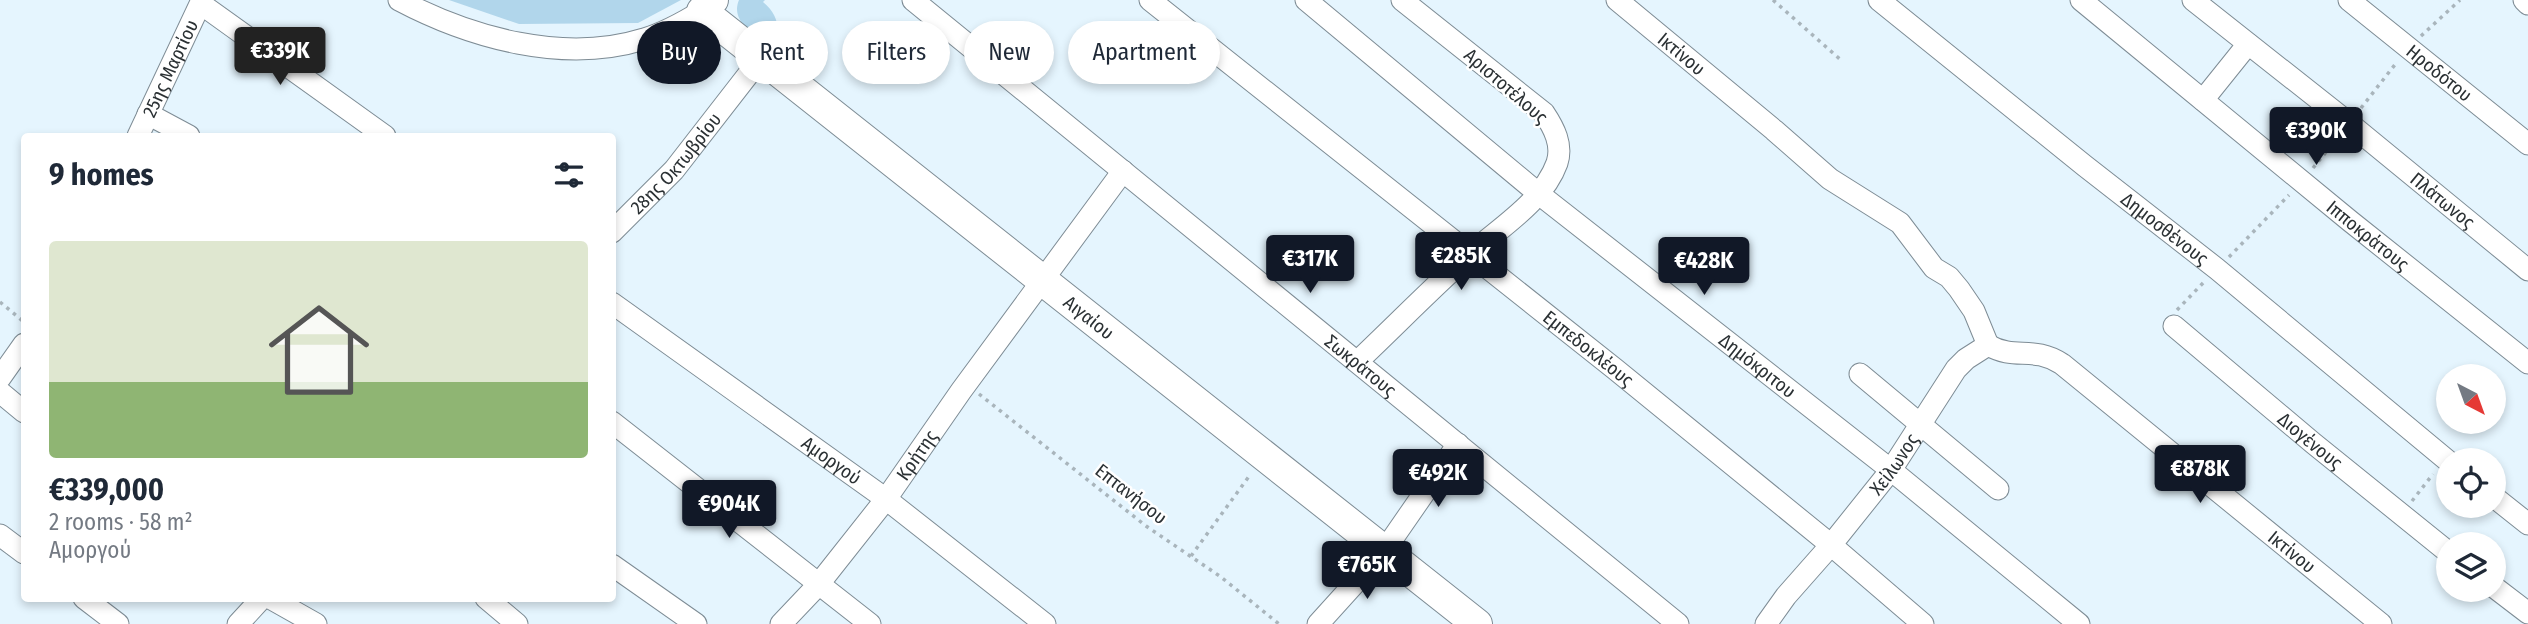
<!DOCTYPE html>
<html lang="en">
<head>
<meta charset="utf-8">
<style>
	body { margin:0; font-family:"Fira Sans Condensed",sans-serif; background:#f6f6f7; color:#1f2937; height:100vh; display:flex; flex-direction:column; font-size:26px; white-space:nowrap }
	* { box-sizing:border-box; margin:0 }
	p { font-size:23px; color:#747a83 }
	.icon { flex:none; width:38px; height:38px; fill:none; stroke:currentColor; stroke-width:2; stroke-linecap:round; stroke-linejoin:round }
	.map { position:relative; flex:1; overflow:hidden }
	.details { position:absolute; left:21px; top:133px; width:595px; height:469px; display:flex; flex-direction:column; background:#fff; border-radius:7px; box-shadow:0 4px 10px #0003 }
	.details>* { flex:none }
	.hud { position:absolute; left:637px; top:21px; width:665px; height:63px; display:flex; gap:14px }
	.needle { width:46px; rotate:139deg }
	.tools { position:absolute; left:2436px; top:364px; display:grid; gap:14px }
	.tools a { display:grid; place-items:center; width:70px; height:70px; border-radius:50%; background:#fff; box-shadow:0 4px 10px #0003; font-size:35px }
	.price { position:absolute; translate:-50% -60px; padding:0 16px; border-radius:7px; background:#111827; color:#fff; font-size:23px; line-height:46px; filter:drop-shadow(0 2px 4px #0008) }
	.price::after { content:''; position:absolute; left:50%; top:42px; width:21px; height:16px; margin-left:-10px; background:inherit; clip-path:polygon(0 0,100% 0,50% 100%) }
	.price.selected { background:#222; color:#fff }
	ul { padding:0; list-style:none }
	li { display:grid; align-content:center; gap:14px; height:371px; padding:0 28px }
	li+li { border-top:2px solid #e0e1e3 }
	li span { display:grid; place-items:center; height:217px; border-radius:7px; color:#555 }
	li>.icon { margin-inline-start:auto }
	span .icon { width:126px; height:126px; fill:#fffc; stroke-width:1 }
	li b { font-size:30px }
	h2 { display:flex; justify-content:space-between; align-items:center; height:84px; padding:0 28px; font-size:30px }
	.tag { padding:0 24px; border-radius:32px; background:#fff; box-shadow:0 4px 10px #0003; font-size:24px; line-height:63px }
	.tag.selected { background:#111827; color:#fff }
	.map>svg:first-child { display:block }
</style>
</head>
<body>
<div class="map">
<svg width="2528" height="624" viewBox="0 0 2528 624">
	<rect width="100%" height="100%" fill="#e5f5fe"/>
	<g fill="#b1d6eb">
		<path d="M449,0h232l-43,23 -119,1z"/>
		<path d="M739,0h26l-2,2c16,13 18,29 11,47 -15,-11 -45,-26 -35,-49z"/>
	</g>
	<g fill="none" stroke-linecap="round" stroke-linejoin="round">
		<g stroke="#7e8c95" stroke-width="23">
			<g id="minor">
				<path d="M399,0c72,38 165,64 245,39 21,-6 40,-17 58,-28"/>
				<path id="s1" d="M913,0l765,624"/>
				<path id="s2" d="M1150,0l465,369 216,176 92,79"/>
				<path id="s3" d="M1306,0l233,194 352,276 188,154"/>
				<path id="s4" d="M1617,0l157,130 56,49 70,44 34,45 15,9 10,12 15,22 14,34"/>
				<path id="s5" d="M1879,0l206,166 132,103 231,192"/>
				<path id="s6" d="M2081,0l269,221 178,142"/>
				<path id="s7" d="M2193,0l157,124 178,146"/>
				<path id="s8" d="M2349,0l179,144"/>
				<path d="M2524,0l4,4"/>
				<path d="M201,4l184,132"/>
				<path d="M2203,100l45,-56"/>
				<path d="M148,114l41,22"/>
				<path id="s9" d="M138,136l64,-136"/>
				<path id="s10" d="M612,232l62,-62 87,-112"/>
				<path id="s11" d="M612,303l274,196 159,125"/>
				<path id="s12" d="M2174,326l139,117 135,109"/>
				<path d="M1358,361c37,-35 73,-72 111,-106 30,-27 74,-53 88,-92 6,-18 -3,-35 -13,-50l-142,-113"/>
				<path d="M1860,374l138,115"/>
				<path d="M0,378l24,-34"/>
				<path d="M0,392l24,20"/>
				<path d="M612,422l258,202"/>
				<path d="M2494,497l34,27"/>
				<path d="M0,535l24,18"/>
				<path d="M612,565l84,59"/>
				<path d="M2494,587l34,26"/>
				<path d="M84,598l34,26"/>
				<path d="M270,598l46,26"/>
				<path d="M486,598l31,26"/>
				<path d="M238,624l24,-26"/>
				<path id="s13" d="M781,624l37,-39 68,-86 75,-108 162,-220"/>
				<path d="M1318,624l66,-73 74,-107"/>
				<path id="s14" d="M1766,624l20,-28 45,-51 60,-75 65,-101 10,-10 22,-14c28,16 44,0 74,19l319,260"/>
			</g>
		</g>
		<g stroke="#7e8c95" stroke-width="32">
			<g id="secondary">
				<path id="s15" d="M713,0l-11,11 775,613"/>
			</g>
		</g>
		<g stroke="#a9b5bc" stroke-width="3.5" stroke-dasharray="3.5 5" stroke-linecap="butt">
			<path d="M1773,0l69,61"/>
			<path d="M2421,36l39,-36"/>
			<path d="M2361,108l36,-46"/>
			<path d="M2313,168l26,-32"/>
			<path d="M2229,257l60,-62"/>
			<path d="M0,302l24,20"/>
			<path d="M2177,310l27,-28"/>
			<path d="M979,394l167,132 75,51 58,47"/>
			<path d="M2412,501l21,-27"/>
			<path d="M1191,556l59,-81"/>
		</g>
		<use href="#minor" stroke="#fff" stroke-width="21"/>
		<use href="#secondary" stroke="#fff" stroke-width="30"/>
	</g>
	<g text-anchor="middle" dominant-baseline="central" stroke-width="5" stroke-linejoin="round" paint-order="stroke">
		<g font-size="19" fill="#2b3134" stroke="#fff">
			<text stroke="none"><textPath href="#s4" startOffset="84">Ικτίνου</textPath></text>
			<text stroke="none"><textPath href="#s9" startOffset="75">25ης Μαρτίου</textPath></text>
			<text stroke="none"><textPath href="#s8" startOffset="116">Ηροδότου</textPath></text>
			<text transform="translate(1506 86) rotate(41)">Αριστοτέλους</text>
			<text stroke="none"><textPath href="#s10" startOffset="94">28ης Οκτωβρίου</textPath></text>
			<text stroke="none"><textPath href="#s7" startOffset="320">Πλάτωνος</textPath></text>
			<text stroke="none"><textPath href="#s5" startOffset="366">Δημοσθένους</textPath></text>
			<text stroke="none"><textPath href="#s6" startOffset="371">Ιπποκράτους</textPath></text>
			<text stroke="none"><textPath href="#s15" startOffset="509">Αιγαίου</textPath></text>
			<text stroke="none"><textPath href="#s2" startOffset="560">Εμπεδοκλέους</textPath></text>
			<text stroke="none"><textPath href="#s1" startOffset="578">Σωκράτους</textPath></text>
			<text stroke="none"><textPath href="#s3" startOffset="581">Δημόκριτου</textPath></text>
			<text stroke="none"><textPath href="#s12" startOffset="178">Διογένους</textPath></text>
			<text stroke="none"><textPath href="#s13" startOffset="217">Κρήτης</textPath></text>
			<text stroke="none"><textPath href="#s11" startOffset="270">Αμοργού</textPath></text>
			<text stroke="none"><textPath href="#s14" startOffset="205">Χείλωνος</textPath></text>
			<text transform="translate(1131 494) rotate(38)">Επτανήσου</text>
			<text stroke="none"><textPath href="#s14" startOffset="733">Ικτίνου</textPath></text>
		</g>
	</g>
</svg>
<div class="tools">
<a><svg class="needle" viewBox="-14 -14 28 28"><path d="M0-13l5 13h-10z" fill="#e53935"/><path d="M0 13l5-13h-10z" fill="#747a83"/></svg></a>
<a><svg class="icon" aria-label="locate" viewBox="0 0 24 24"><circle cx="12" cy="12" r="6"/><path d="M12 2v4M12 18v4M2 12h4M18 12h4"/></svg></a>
<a><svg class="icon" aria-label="layers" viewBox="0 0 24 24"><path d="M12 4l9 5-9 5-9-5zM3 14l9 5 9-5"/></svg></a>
</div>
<b class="price selected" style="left:280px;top:87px">€339K</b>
<b class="price" style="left:2316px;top:167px">€390K</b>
<b class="price" style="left:1461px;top:292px">€285K</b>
<b class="price" style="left:1310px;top:295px">€317K</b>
<b class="price" style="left:1704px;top:297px">€428K</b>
<b class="price" style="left:2200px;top:505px">€878K</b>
<b class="price" style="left:1438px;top:509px">€492K</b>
<b class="price" style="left:729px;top:540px">€904K</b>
<b class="price" style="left:1367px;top:601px">€765K</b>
<div class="hud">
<a class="tag selected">Buy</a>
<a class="tag">Rent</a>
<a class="tag">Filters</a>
<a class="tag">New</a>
<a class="tag">Apartment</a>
</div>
<section class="details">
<h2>9 homes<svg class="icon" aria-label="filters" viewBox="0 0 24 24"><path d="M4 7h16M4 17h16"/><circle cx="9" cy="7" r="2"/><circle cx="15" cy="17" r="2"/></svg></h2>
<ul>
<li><span style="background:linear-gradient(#dfe7d0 65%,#8fb573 0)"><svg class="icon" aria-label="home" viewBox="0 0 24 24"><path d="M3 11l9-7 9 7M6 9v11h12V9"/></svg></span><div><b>€339,000</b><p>2 rooms · 58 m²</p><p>Αμοργού</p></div></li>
</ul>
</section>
</div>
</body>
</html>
